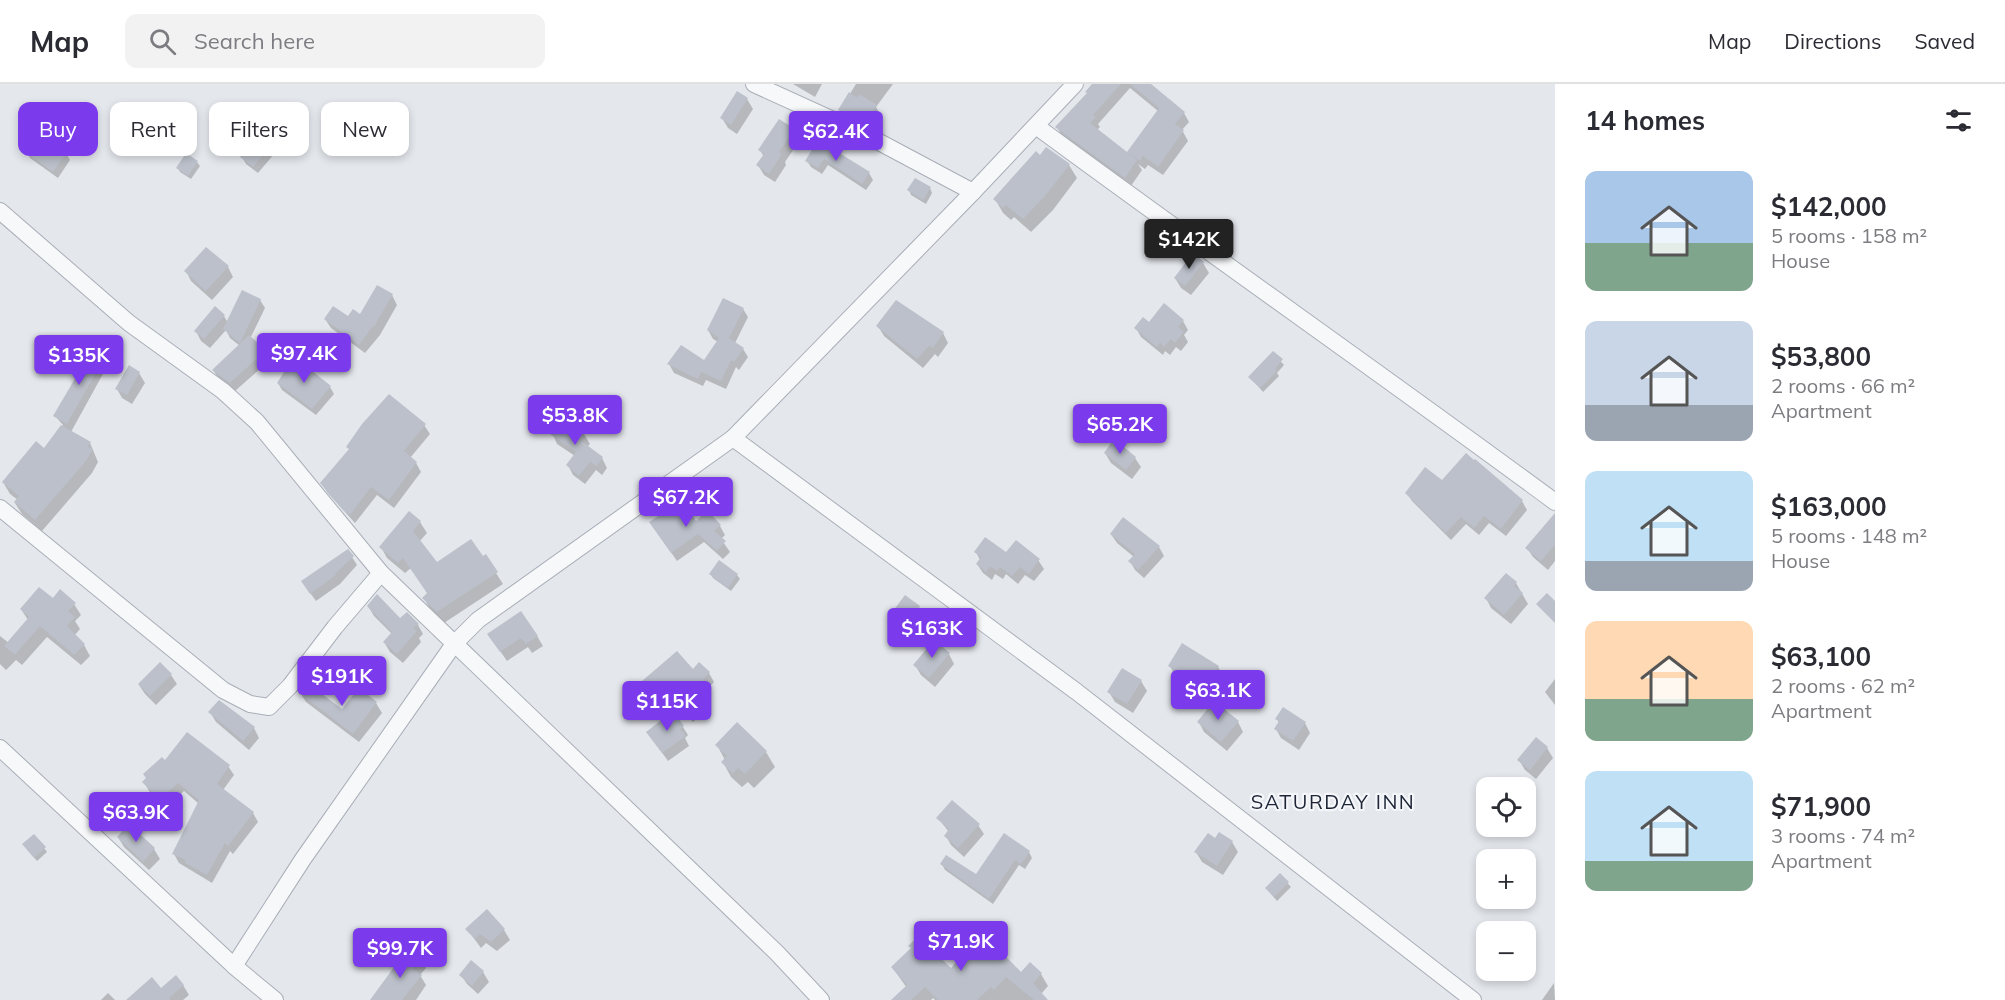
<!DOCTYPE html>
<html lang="en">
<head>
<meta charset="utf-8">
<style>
	body { margin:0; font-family:Mulish,sans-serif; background:#f2f2f3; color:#2b2b33; height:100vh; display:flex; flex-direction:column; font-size:22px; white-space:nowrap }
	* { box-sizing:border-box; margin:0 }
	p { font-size:20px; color:#7c7c81 }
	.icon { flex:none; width:33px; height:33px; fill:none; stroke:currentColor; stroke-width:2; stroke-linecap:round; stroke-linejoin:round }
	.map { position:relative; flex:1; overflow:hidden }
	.drawer { display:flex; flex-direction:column; background:#fff; width:450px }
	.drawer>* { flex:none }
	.top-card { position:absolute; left:18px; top:18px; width:570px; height:54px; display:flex; gap:12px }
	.fabs { position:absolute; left:1476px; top:693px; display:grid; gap:12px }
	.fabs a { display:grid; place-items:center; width:60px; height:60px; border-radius:12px; background:#fff; box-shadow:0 3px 9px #0003; font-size:30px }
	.price { position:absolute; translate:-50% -51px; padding:0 14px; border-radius:6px; background:#7c3aed; color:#fff; font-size:20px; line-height:39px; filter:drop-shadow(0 2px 3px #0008) }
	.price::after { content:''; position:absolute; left:50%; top:36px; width:18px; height:14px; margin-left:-9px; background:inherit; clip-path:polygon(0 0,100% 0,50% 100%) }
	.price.active { background:#222; color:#fff }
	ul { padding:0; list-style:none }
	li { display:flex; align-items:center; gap:18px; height:150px; padding:0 30px }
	li span { display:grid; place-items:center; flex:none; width:168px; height:120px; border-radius:12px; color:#555 }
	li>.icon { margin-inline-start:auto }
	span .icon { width:72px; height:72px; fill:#fffc; stroke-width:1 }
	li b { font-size:26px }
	h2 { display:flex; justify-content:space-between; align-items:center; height:72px; padding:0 30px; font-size:26px }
	.pill { padding:0 21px; border-radius:12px; background:#fff; box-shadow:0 3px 9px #0003; font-size:21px; line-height:54px }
	.pill.active { background:#7c3aed; color:#fff }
	header { display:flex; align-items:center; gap:36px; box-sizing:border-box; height:84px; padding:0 30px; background:#fff; border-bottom:2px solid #e1e1e2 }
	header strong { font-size:28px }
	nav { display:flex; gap:33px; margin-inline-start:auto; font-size:21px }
	.search { width:420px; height:54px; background:#f2f2f3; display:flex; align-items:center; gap:15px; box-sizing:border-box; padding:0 21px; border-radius:12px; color:#7c7c81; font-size:22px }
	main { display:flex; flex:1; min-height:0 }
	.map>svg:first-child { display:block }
</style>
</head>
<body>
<header>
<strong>Map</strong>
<div class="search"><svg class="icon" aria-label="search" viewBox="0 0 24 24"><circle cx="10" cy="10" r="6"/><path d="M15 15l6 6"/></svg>Search here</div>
<nav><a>Map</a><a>Directions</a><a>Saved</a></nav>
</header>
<main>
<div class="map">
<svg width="1555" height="916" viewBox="0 0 1555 916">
	<rect width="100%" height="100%" fill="#e4e7ec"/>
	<g fill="#0003" fill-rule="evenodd">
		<path d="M793,0h29l-7,13z"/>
		<path d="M856,0h37l-17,23 4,7 -11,16 -25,-13 -4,-7z"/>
		<path d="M1094,0h55l35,29 5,9 -7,8 6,11 -25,34 -15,-10 -3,4 -7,-5 4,6 -11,16 -69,-50 -5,-9 31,-33zM1130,4l28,23 -30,43 -31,-24 3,-3 -2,-3z"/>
		<path d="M738,9l9,6 6,10 -16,25 -9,-6 -6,-10z"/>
		<path d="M224,41l46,21 5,7 -17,20 -12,-9 -4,-7 6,-8 -20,-17z"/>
		<path d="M794,46l6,10 -15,22 1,3 -11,17 -11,-7 -6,-10 6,-8 -4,-7z"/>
		<path d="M39,49l27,20 4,7 -12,18 -28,-20 -4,-7z"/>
		<path d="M819,59l50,30 4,7 -7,10 -38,-25 -6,9 -11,-7 -4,-6z"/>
		<path d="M1040,73l29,8 8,13 -24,32 -22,22 -17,-15 -3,3 -8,-7 -8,-14z"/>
		<path d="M197,78l3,4 -9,13 -11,-7 -2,-4z"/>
		<path d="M930,104l2,5 -6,11 -15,-9 -2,-5z"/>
		<path d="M1203,179l6,10 -18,22 -10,-7 -6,-10z"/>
		<path d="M228,183l5,10 -21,23 -21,-19 -5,-10z"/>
		<path d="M392,211l5,10 -17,30 -15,18 -34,-25 -6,-9h24l12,-3z"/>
		<path d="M260,216l5,8 -15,31 14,12 6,9 -35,31 -16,-12 -6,-9 27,-24 -10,-8 -4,-8 -16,18 -9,-7 -5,-10 28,-15 4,7z"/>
		<path d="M743,225l5,8 -13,26 8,6 5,8 -9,13 -3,-3 -10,22 -20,-9 -3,6 -29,-13 -5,-9 36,-1 13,-21 -5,-3 -5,-9z"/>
		<path d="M1183,237l5,9 -4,5 4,7 -7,9 -5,-4 -6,8 -5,-4 -2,4 -22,-18 -5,-9 13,-4z"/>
		<path d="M878,242l65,7 5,10 -10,14 -3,-3 -12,14 -39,-32z"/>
		<path d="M1273,269l11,12 -7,8 2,3 -16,16 -13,-15z"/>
		<path d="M104,272l5,7 -38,69 19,11 8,19 -6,11 -50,58 -20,-17 -7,-11 3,-3 -8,-6 -7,-12 41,-32 19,-25 -8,-9z"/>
		<path d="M139,289l6,10 -13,21 -10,-6 -5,-9z"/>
		<path d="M278,299l52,4 4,7 -18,21 -34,-25z"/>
		<path d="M424,341l6,9 -20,24 6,5 5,9 -27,36 -17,-13 -22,28 -28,-31 -5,-9z"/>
		<path d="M551,346l33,4 6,10 -3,3 15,11 5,10 -5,7 -6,-5 -11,14 -12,-9 -5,-10 7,-9 -18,-12z"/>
		<path d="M1105,369l30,5 6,9 -9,12 -21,-16z"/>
		<path d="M1442,399l69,10 11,8 5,9 -21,26 -17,-13 -10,12 -13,-11 -15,16 -39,-39 -5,-8z"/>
		<path d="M1555,436v41l-7,9 -15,-13 -6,-9z"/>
		<path d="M420,438l7,11 -8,9 18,22 46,-6 13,15 7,11 -59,39 -14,-14 -6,-11 4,-4 -17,-26 -6,5 -18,-15 -6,-11z"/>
		<path d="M696,439l24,3 5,9 -4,4 9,13 -7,7 -19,-17 -27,19 -20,-29z"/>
		<path d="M1111,450l48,13 5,9 -20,22 -9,-8 -5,-9 4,-4 -17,-14z"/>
		<path d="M976,468l30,2 32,6 6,9 -10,12 -9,-6 -7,9 -12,-10 -3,5 -8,-5 -3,6 -9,-7 -6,-9 3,-4z"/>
		<path d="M352,473l5,8 -17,19 -24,17 -8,-11z"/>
		<path d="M711,490l26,1 3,4 -9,12 -18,-13z"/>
		<path d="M1516,499l12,21 -17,20 -20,-16 -5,-10z"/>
		<path d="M53,516l21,4 7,11 -6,6 5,8 -6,7 10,9 6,11 -9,9 -34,-28 -25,28 -6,-5 -10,10 -6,-6v-28l9,7 19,-23 -7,-11z"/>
		<path d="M368,522l32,14 7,-6 11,11 5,9 -4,4 2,4 -18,21 -13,-11 -6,-10 8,-8 -18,-18z"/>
		<path d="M919,523l6,9 -11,14 -13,-9 -6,-10z"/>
		<path d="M489,551l48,1 6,10 -11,7 -4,-6 -21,14z"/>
		<path d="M1182,561l36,22 6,10 -13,21 -36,-23 -5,-9z"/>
		<path d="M949,570l5,10 -19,23 -14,-12 -6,-10z"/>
		<path d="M693,587l16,2 5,9 -13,14 7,12 -15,14 -26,-29 -16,14 -14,-20z"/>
		<path d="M171,591l6,9 -21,21 -11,-11 -6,-9z"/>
		<path d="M1555,595v26l-10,-13z"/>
		<path d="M1141,597l6,10 -14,22 -18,-11 -6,-10z"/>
		<path d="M360,606l16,13 6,10 -23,29 -53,-40 -6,-10 43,19z"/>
		<path d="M210,628l44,16 5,10 -10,12 -33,-28z"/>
		<path d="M1277,635l28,4 5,10 -11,17 -18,-12 -5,-9 3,-6z"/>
		<path d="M1199,638h39l5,10 -16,19 -23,-19z"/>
		<path d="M683,643l5,8 -3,3 4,8 -21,15 -20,-28z"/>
		<path d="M1536,655l11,9 6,10 -17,21 -11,-9 -6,-10z"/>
		<path d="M717,661l49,7 9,15 -21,21 -6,-6 -6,5 -11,-10 -8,-15 2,-2z"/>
		<path d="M165,678l63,4 6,9 -11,15 30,23 5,9 -25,32 -3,-3 -18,32 -33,-20 -5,-9 25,-50 -15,-13 -18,17 -17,-17 -5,-9z"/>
		<path d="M938,734l40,7 6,9 -20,23 -13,-12 -5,-9 3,-4z"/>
		<path d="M129,742l25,23 6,10 -11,11 -25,-23 -6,-10z"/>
		<path d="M1215,756l17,2 6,10 -15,23 -21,-13 -6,-10z"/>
		<path d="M44,764l3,4 -10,9 -10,-12z"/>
		<path d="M1029,768l3,6 -7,11 -6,-4 -26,39 -48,-34 -3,-6 35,12z"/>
		<path d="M1280,791l11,12 -14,14 -11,-13z"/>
		<path d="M487,827l17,19 6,10 -13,11 -11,-8 -5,5 -14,-19z"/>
		<path d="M921,852l9,8 7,13 14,13 90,4 7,12 -12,14h-101l-2,-2 -2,2h-37l13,-12 -15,-21 20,-18z"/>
		<path d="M420,875l6,9 -6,7 6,10 -10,15h-42z"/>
		<path d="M471,879l12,9 6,10 -11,12 -11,-10 -6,-9z"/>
		<path d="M1554,899l1,17h-13z"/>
		<path d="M183,901l6,10 -6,5h-50l28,-10z"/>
		<path d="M108,909l7,7h-14z"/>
	</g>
	<g fill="#bbc0ca">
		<path d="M1092,0h29l-28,31 3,2 -6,6 37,29 32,-44 -29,-24h21l34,28 -10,12 9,6 -26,37 -15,-11 -3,5 -12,-9 9,8 -12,18 -70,-51 32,-34 -2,-1z"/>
		<path d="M737,7l11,7 -17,27 -11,-7z"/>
		<path d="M849,8l8,6 2,-4 18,11 -12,18 -27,-13z"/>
		<path d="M235,27l37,34 -19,22 -13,-10 7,-10 -25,-22z"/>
		<path d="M779,35l16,10 -16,23 3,2 -13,20 -13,-9 8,-11 -6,-4z"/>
		<path d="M38,47l29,21 -14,20 -29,-21z"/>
		<path d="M818,56l52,32 -8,12 -38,-25 -6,9 -13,-7z"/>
		<path d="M1046,63l24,17 -25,32 -22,23 -17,-14 -3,3 -10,-9 43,-48 4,4z"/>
		<path d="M186,69l12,8 -10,15 -12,-8z"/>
		<path d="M915,94l16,9 -8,13 -16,-10z"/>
		<path d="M206,163l23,19 -23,25 -22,-20z"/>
		<path d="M1193,169l11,9 -19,24 -11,-8z"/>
		<path d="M377,201l16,9 -19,33 -1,-1 -14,19 -35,-26 9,-13 15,10 5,-7 7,5z"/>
		<path d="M242,206l19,9 -21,44 -17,-14z"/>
		<path d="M723,214l21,10 -15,30 15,10 -10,14 -3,-2 -10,21 -20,-9 -3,7 -31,-15 14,-19 23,15 15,-22 -12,-8z"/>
		<path d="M896,216l48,32 -11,16 -4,-2 -12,13 -41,-33z"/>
		<path d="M1164,219l20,17 -6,7 6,5 -9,11 -4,-4 -7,8 -4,-4 -3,4 -23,-19 9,-11 6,5z"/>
		<path d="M215,222l10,9 -21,24 -10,-8z"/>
		<path d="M249,251l17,15 -36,33 -18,-13z"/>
		<path d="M93,264l13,7 -39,69 -14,-8z"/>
		<path d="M1273,267l10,8 -8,10 2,2 -17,17 -12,-11z"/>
		<path d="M293,274l8,6 1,-1 29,23 -19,23 -35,-26z"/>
		<path d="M129,281l11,7 -13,23 -12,-6z"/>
		<path d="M389,310l37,30 -22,27 13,11 -28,38 -18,-13 -21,28 -7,-5 -23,-27 29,-34 -3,-2 16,-23z"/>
		<path d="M559,332l26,17 -5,7 23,17 -6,9 -7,-4 -11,14 -13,-11 10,-13 -26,-18 2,-3 -3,-1z"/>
		<path d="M61,341l30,17 -3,5 5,2 -7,12 -51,59 -21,-18 5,-6 -17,-14 34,-41 8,7z"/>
		<path d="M1114,355l22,18 -10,13 -22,-17z"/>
		<path d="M1466,369l8,7 1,-1 48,41 -22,29 -17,-13 -10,12 -13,-11 -15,16 -41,-40 20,-26 17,13z"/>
		<path d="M683,416l13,21 11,-11 14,15 -7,6 12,10 -9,10 -19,-17 -27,19 -22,-31z"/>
		<path d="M409,427l12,10 -8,10 24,31 34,-23 12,17 3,-2 12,18 -61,40 -15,-14 5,-5 -24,-35 -5,5 -19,-16z"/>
		<path d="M1555,429v32l-14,16 -16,-13z"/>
		<path d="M1123,433l37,29 -22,24 -10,-9 7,-7 -25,-20z"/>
		<path d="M985,453l21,15 10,-12 24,19 -11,15 -9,-7 -8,9 -12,-9 -3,4 -7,-5 -4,6 -10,-8 5,-7 -7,-5z"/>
		<path d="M348,465l6,7 -19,18 1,1 -26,19 -9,-13z"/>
		<path d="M719,476l19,14 -10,14 -19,-14z"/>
		<path d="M1506,489l11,9 -3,4 9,7 -19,22 -20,-17z"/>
		<path d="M39,503l14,11 7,-9 16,14 -8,8 7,6 -8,9 18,18 -11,11 -34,-29 -25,29 -11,-9 25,-29 -9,-8z"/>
		<path d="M1547,509l8,8v22l-19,-19z"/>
		<path d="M377,510l23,24 7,-6 12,12 -6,4 4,3 -20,23 -14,-12 9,-10 -25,-26z"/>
		<path d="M905,511l15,11 -12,16 -15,-11z"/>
		<path d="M521,527l17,25 -12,8 -5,-6 -21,14 -13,-18z"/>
		<path d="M934,556l16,13 -21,25 -16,-13z"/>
		<path d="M1182,559l37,23 -14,23 -37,-23z"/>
		<path d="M677,567l16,18 6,-7 11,10 -14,16 8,10 -17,15 -26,-28 -16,14 -10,-12z"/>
		<path d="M160,578l12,12 -22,22 -12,-12z"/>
		<path d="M1122,584l20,12 -15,24 -20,-12z"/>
		<path d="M306,598l36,27 17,-21 18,14 -24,32 -55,-42z"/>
		<path d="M219,616l36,27 -12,14 -35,-29z"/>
		<path d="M1214,617l25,20 -18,21 -24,-20z"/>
		<path d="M1283,623l23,15 -13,19 -19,-12 5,-8 -4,-2z"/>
		<path d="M673,627l11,15 -4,3 6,7 -24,17 -16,-21z"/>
		<path d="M737,638l30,29 -22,23 -7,-6 -5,6 -12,-12 6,-6 -12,-11z"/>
		<path d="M187,648l43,33 -13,19 37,28 -26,34 -3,-3 -18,32 -22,-12 1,-3 -14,-6 27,-54 -21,-17 -18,17 -18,-18 4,-4 -3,-4 19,-17 3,3z"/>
		<path d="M1536,653l12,10 -18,23 -13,-10z"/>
		<path d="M952,716l28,24 -22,24 -14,-12 5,-7 -13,-11z"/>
		<path d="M129,740l26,24 -12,14 -26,-25z"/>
		<path d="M1219,748l14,9 -16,25 -23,-14 14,-19 7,5z"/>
		<path d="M1004,749l26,18 -9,13 -6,-4 -26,39 -49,-35 6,-9 30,19z"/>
		<path d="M34,750l12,13 -12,11 -12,-14z"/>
		<path d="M1280,789l9,9 -15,15 -9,-9z"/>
		<path d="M487,825l18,20 -14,13 -11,-8 -5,5 -10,-10z"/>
		<path d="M982,848l39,40 9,-10 12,11 -9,10 15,17h-14l-28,-23 -12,13 -3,-3 -14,13h-39l-13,-13 -14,13h-20l16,-15 -16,-18 20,-19 -3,-2 14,-13 9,10 -3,3 23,22z"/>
		<path d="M408,864l14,10 -9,11 9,6 -20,25h-32z"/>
		<path d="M471,876l13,11 -12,15 -13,-11z"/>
		<path d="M176,891l8,10 -15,13 2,2h-45l26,-23 9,11z"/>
	</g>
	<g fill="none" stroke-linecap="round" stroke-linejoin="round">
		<g stroke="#a9aeb7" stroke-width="18">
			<g id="street">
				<path d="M754,0l112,51 107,57"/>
				<path d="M1036,42c172,127 347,249 519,376"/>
				<path d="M0,127l129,112 94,68 34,31 124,151 396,380 44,47"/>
				<path d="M733,354l344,254 396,308"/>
				<path d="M0,424l223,182 27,14 19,3 21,-21 45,-59 46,-54"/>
				<path d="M0,664l234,218 69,-107 151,-215 24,-24 255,-182 240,-246 102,-108"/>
				<path d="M234,882l41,34"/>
			</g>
		</g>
		<use href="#street" stroke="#f7f8fa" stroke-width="16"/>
	</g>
	<g text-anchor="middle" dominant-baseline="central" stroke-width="4.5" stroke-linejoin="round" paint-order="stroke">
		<g font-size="20" letter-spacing="1.5" fill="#1d2536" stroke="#f4f6f9">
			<text x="1333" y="717">SATURDAY INN</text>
		</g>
	</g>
</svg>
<div class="fabs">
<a><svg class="icon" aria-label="locate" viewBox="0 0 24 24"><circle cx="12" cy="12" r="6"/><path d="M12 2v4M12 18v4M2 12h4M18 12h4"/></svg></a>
<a>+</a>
<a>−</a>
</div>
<b class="price" style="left:836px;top:78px">$62.4K</b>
<b class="price active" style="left:1189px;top:186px">$142K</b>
<b class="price" style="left:304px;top:300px">$97.4K</b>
<b class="price" style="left:79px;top:302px">$135K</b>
<b class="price" style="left:575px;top:362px">$53.8K</b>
<b class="price" style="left:1120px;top:371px">$65.2K</b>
<b class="price" style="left:686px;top:444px">$67.2K</b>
<b class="price" style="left:932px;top:575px">$163K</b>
<b class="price" style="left:342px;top:623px">$191K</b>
<b class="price" style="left:1218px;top:637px">$63.1K</b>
<b class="price" style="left:667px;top:648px">$115K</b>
<b class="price" style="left:136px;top:759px">$63.9K</b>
<b class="price" style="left:961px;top:888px">$71.9K</b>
<b class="price" style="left:400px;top:895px">$99.7K</b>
<div class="top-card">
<a class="pill active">Buy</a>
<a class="pill">Rent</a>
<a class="pill">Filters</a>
<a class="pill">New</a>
</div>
</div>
<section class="drawer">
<h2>14 homes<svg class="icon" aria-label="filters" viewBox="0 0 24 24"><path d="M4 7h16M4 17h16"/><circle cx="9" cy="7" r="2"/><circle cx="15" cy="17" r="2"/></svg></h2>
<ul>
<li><span style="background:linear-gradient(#a9c7e8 60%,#7fa58c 0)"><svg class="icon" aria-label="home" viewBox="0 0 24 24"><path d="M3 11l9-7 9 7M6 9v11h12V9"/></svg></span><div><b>$142,000</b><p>5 rooms · 158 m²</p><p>House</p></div></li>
<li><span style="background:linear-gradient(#c9d6e8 70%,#9aa5b1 0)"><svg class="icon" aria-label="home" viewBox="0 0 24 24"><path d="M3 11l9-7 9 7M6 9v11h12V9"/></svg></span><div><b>$53,800</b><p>2 rooms · 66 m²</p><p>Apartment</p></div></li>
<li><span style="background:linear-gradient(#bfe0f5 75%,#9aa5b1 0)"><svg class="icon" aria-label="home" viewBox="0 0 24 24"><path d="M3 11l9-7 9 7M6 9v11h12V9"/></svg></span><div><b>$163,000</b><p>5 rooms · 148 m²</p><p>House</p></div></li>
<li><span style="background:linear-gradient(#ffd9b3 65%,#7fa58c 0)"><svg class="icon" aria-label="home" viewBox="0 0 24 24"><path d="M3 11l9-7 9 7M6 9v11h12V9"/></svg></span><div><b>$63,100</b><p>2 rooms · 62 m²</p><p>Apartment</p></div></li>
<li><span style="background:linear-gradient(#bfe0f5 75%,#7fa58c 0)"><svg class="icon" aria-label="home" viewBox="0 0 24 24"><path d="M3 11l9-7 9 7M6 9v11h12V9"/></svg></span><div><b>$71,900</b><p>3 rooms · 74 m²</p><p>Apartment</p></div></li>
</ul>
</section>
</main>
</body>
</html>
